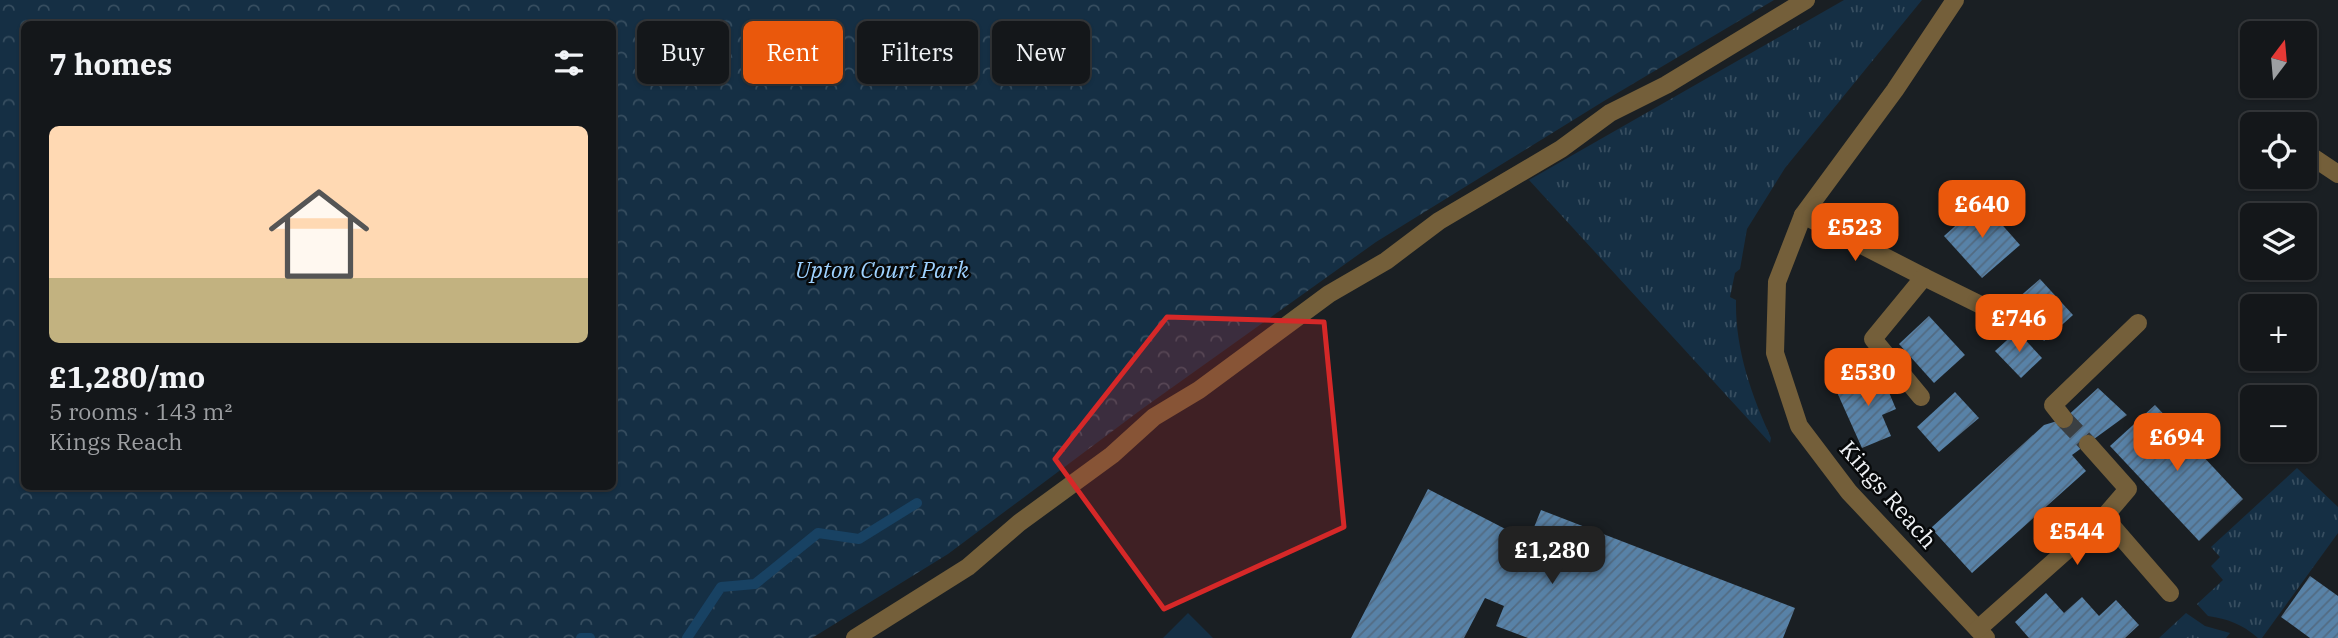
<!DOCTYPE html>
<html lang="en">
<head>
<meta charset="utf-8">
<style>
	body { margin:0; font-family:"IBM Plex Serif",serif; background:#1d2023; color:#f1f3f6; height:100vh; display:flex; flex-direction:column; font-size:26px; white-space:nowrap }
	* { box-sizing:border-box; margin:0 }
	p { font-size:23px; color:#9d9fa2 }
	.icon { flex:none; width:38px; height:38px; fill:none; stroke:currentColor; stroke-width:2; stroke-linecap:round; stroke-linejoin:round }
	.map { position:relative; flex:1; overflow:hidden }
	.side { position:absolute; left:21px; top:21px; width:595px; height:469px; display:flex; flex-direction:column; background:#14171a; border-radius:10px; box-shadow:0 2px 5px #0004,0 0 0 2px #333639 }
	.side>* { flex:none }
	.top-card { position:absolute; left:637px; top:21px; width:665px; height:63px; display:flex; gap:14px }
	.needle { width:46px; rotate:16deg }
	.controls { position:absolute; left:2240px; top:21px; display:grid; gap:14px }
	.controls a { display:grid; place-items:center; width:77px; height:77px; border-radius:10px; background:#14171a; box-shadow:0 2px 5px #0004,0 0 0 2px #333639; font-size:35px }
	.price { position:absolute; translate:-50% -60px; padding:0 16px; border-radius:14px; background:#ea580c; color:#fff; font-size:23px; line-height:46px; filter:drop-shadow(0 2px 4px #0008) }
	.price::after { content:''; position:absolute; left:50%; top:42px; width:21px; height:16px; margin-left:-10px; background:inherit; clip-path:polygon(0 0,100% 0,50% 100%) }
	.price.current { background:#222; color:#fff }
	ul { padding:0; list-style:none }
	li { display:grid; align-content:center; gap:14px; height:371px; padding:0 28px }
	li span { display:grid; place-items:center; height:217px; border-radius:10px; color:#555 }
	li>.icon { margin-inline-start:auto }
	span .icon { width:126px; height:126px; fill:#fffc; stroke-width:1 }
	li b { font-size:30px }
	h2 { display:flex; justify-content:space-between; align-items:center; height:84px; padding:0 28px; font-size:30px }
	.chip { padding:0 24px; border-radius:10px; background:#14171a; box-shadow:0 2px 5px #0004,0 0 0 2px #333639; font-size:24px; line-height:63px }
	.chip.current { background:#ea580c; color:#fff }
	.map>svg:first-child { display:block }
</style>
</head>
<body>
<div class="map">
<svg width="2338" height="638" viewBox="0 0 2338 638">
	<defs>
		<pattern id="grass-tufts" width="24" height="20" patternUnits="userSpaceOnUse" patternTransform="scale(1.75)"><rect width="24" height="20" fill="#152f44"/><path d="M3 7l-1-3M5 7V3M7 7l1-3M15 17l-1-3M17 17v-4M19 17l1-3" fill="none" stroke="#374e60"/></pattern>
		<pattern id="forest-crowns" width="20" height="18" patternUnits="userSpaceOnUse" patternTransform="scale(1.75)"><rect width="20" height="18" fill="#152f44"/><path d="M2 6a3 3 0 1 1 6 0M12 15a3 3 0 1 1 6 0" fill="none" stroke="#374e60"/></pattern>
		<pattern id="building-hatch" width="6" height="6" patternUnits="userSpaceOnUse" patternTransform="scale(1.75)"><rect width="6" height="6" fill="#5882a7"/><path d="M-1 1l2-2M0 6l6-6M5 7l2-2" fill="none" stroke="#526b82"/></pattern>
	</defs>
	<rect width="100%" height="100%" fill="#1a1f23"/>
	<g fill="url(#grass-tufts)">
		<path d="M1844,0h78l-137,168 -38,61 -7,40 -5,4 -5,24 6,3c-1,49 15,94 35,138l-1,5 -241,-263z"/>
		<path d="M2297,468l41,39v26l-76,105h-4c-16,-14 -30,-19 -50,-22l-11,-12 26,-24 -12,-14 9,-9 -9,-10z"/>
		<path d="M2186,613l19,13 25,7 -4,5h-67z"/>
	</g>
	<path fill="url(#forest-crowns)" fill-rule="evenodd" d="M0,0h1774l-170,101 -228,141 -234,167 -194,145 -136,84h-812zM24,24h588v462h-588z"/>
	<path fill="#152f44" d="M1188,613l25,25h-50z"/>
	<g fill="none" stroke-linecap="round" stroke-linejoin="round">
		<g stroke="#184263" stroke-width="10">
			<path d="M581,638h9"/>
			<path d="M687,638l34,-51 34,-3 63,-51 41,6 58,-36"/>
		</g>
	</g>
	<g fill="url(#building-hatch)">
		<path d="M1982,202l38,43 -38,33 -38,-42z"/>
		<path d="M2040,279l33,36 -29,26 -33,-37z"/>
		<path d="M1929,316l36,39 -31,28 -35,-39z"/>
		<path d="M2017,331l25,27 -21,20 -26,-27z"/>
		<path d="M1880,371l16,38 -14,6 9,21 -29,12 -26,-58z"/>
		<path d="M2098,388l29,27 -55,40 14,16 -114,102 -41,-45 113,-103 20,-6z"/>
		<path d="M1955,392l24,26 -40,34 -22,-25z"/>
		<path d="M2155,405l88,94 -44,42 -89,-95z"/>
		<path d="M1428,489l89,46 -6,12 13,5 17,-42 254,98 -12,30h-255l-32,-12 8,-20 -19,-8 -21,40h-113z"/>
		<path d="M2310,576l28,20v42h-28l-29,-21z"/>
		<path d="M2046,593l18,20 18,-16 17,19 17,-16 23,25 -14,13h-96l-14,-16z"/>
	</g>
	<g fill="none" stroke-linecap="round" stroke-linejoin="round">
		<path stroke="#3a3f43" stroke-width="18" stroke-dasharray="18 9" stroke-linecap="butt" d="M2064,419l24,25"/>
		<g stroke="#745f3a" stroke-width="18">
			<path d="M1955,0l-60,90 -92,125 -26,67 -2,71 24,73 50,66 137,146"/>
			<path d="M2305,152l33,22"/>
			<path d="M1803,215l121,62"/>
			<path d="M1921,397l-48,-58 51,-62 73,36"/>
			<path d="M2064,419l-11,-14 85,-82"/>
			<path d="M2088,444l40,45 -24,28"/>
			<path d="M1978,629l126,-112 66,76"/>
			<path d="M855,638l113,-71 51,-44 93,-68 42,-38 45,-27 130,-96 57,-33 53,-40 122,-72 49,-36 56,-28 140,-85"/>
		</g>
	</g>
	<path fill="#d62828" fill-opacity="0.2" stroke="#d62828" stroke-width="5" stroke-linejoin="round" d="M1167,317l157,5 20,205 -180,82 -109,-150z"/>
	<g text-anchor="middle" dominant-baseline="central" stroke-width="5" stroke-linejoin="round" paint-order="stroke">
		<g font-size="23" font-style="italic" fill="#9ed2ff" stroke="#07090a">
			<text x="882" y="269">Upton Court Park</text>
		</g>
		<g font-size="23" fill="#f0f3f6" stroke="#07090a">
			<text transform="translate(1889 494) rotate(49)">Kings Reach</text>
		</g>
	</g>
</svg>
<div class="controls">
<a><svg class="needle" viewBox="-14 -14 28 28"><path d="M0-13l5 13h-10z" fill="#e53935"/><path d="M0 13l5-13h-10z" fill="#9d9fa2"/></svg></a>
<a><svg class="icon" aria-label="locate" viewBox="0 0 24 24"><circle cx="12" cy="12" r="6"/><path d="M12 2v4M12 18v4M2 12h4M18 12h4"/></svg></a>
<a><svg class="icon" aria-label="layers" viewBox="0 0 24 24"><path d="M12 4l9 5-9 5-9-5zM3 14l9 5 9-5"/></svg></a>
<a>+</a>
<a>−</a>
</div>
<b class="price" style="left:1982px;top:240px">£640</b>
<b class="price" style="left:1855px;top:263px">£523</b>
<b class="price" style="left:2019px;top:354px">£746</b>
<b class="price" style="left:1868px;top:408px">£530</b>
<b class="price" style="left:2177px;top:473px">£694</b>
<b class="price" style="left:2077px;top:567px">£544</b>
<b class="price current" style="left:1552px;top:586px">£1,280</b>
<div class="top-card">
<a class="chip">Buy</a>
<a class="chip current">Rent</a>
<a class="chip">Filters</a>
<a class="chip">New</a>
</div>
<section class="side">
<h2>7 homes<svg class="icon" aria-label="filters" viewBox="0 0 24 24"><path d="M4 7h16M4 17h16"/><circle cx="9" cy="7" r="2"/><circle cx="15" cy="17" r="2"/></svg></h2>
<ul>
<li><span style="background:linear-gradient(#ffd9b3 70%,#c2b280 0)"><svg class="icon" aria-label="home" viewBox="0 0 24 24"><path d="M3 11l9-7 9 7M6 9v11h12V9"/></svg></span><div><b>£1,280/mo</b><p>5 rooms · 143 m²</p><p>Kings Reach</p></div></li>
</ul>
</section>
</div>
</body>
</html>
